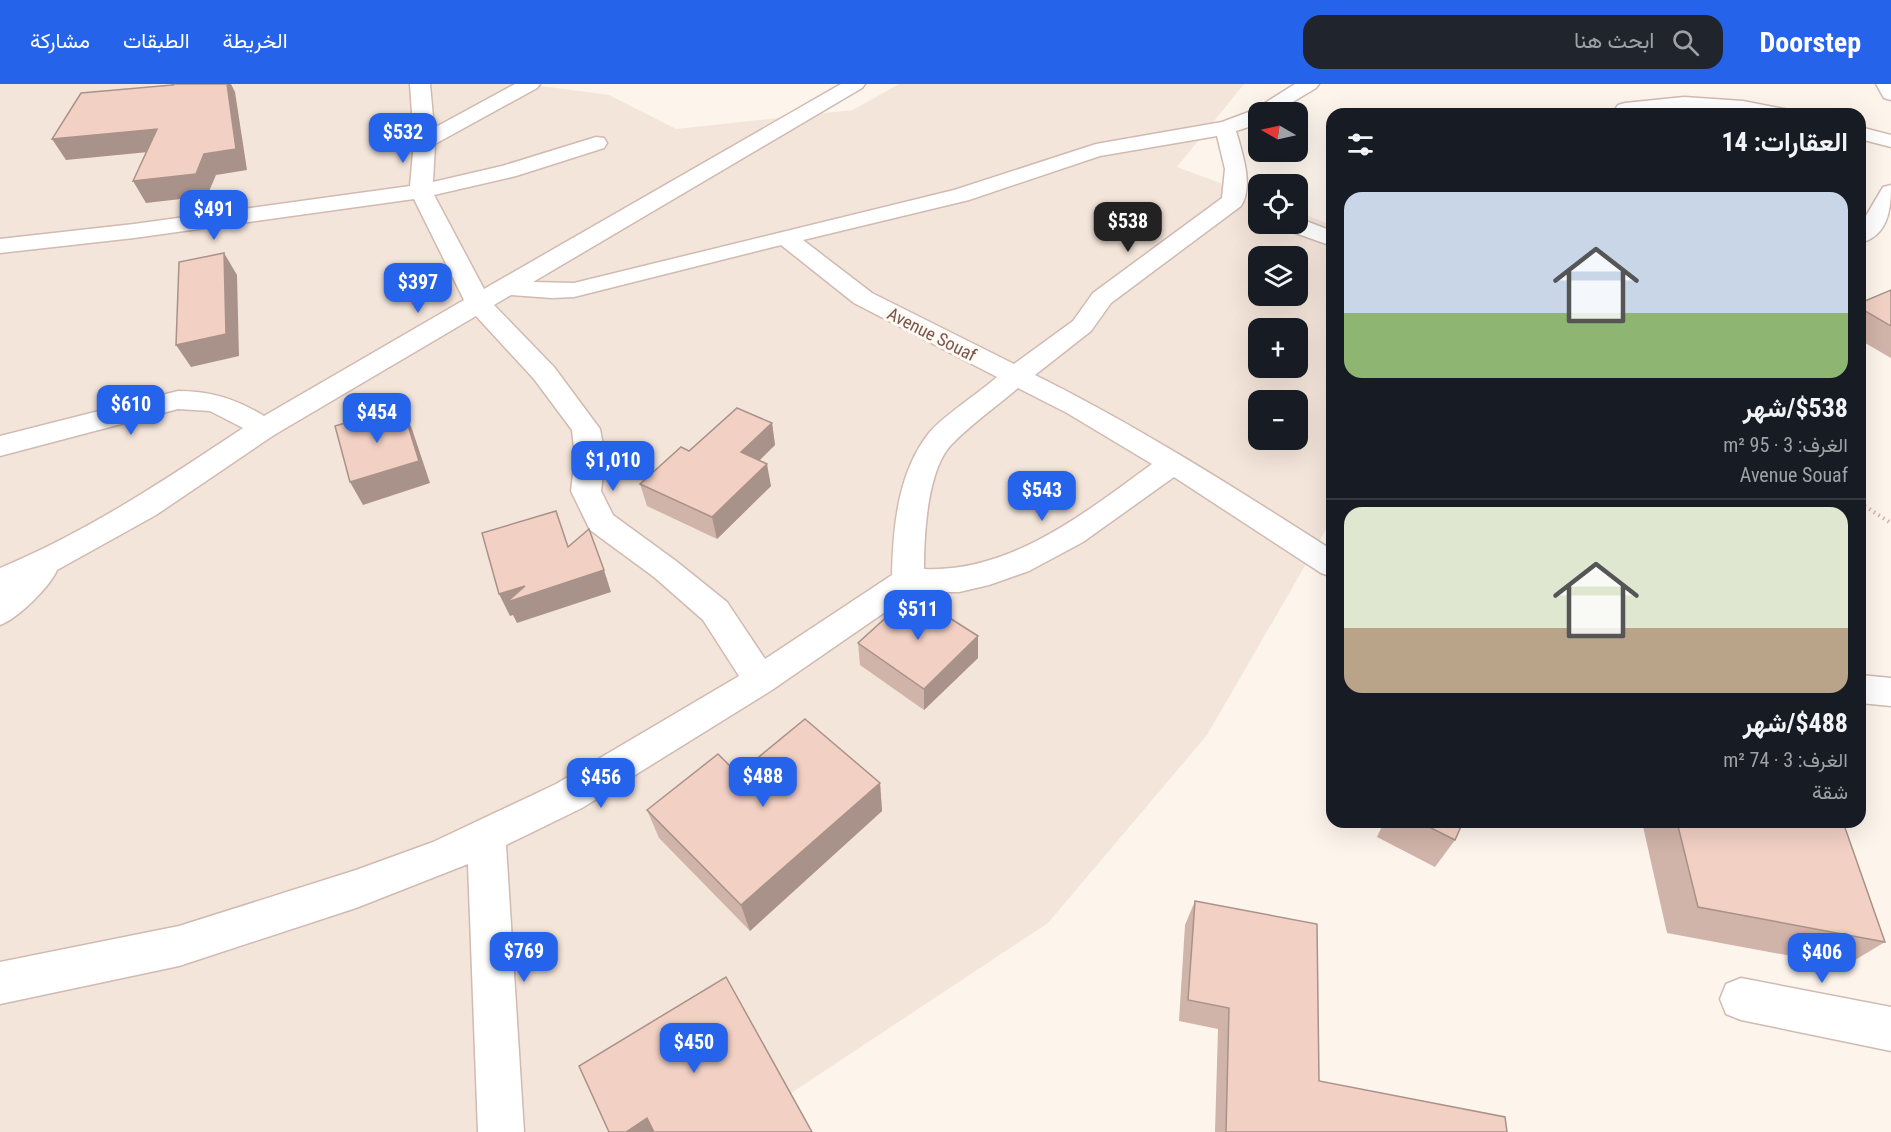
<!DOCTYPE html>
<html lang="ar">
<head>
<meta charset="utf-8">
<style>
	body { margin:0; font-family:"Roboto Condensed",Vazirmatn,sans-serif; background:#20242c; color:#f1f3f6; direction:rtl; height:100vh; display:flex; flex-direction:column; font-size:22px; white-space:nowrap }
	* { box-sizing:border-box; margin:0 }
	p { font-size:20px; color:#9ea1a6 }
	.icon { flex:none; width:33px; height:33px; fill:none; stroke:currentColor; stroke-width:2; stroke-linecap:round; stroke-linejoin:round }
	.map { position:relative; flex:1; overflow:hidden; direction:ltr }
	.panel { position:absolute; left:1326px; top:24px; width:540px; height:720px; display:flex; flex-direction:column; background:#171b24; border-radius:18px; box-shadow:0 6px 24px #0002; direction:rtl }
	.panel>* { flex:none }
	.needle { width:39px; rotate:279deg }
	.buttons { position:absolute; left:1248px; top:18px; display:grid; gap:12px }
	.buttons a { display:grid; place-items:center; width:60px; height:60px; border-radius:12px; background:#171b24; box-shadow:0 6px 24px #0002; font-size:30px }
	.price { position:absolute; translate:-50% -51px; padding:0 14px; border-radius:12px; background:#2563eb; color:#fff; font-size:20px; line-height:39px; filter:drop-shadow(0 2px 3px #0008) }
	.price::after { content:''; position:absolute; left:50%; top:36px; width:18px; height:14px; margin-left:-9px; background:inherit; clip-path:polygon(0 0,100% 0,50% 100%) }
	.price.active { background:#222; color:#fff }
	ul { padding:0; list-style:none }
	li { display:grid; align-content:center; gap:12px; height:318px; padding:0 18px }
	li+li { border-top:2px solid #363941 }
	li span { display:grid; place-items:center; height:186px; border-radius:18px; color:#555 }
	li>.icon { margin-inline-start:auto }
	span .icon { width:108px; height:108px; fill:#fffc; stroke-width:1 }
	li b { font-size:26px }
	h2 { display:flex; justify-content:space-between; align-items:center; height:72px; padding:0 18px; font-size:26px }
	header { display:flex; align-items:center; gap:36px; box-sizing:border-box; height:84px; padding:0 30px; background:#2563eb; color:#fff }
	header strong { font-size:28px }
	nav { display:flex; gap:33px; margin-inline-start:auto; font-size:21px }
	.search { width:420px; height:54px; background:#20242c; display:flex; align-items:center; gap:15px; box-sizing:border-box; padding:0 21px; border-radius:18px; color:#9ea1a6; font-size:22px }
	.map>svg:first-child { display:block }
</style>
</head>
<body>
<header>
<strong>Doorstep</strong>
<div class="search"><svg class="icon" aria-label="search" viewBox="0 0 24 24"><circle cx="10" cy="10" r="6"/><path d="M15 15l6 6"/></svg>ابحث هنا</div>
<nav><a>الخريطة</a><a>الطبقات</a><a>مشاركة</a></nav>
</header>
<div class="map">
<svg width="1891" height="1048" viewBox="0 0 1891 1048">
	<rect width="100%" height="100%" fill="#fdf4ec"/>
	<path fill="#f4e5da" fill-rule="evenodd" d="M0,0h526l83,11 67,34 177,-19 46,-26h345l-67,83 81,30v27h40v-12l34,13v294l-125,216 -159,188 -316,209h-732zM1258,172h40v40h-40zM1258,244h40v40h-40zM1258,316h40v40h-40z"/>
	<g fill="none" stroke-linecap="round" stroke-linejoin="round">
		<g stroke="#d0bab1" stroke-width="3">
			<g id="minor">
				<path d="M410,0h20l4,44 81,-44h25l-3,4 -102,56 -2,38 69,-16 94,-29 8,1 3,5 -3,5 -88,28 -82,19 50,94 357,-205h24l-3,4 -329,194 41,1 380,-93 142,-46 126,-22 32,-12 41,-26h24l-3,4 -40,24h-18v12l-22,7c6,21 18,55 5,75l-130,97 -20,28 -56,44c103,51 200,113 297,175v27l-11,-4 -147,-96 -91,65 -54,29 -40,14 -30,7h-45l-142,98 -190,118 -76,37 18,287h-46l-10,-268 -112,44 -177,58 -179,38v-42l179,-36 177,-56 77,-28 123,-58 183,-108 -36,-56 -49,-43 -64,-47 -19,-39 4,-34 -3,-27 -38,-51 -58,-63 -202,119 -118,80 -99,55c-7,17 -40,49 -57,55v-57c87,-36 165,-88 243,-140l-33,-17 -32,-2 -178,47v-20l178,-45c33,0 58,8 86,25l200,-116 -50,-101 -280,39 -134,15v-14l134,-15 276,-38 4,-45zM1217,52l8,33 -3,29 -129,95 -20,28 -59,43 -142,-71 -69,-53 166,-40 131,-44zM781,161l73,58 143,74c-18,16 -54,39 -68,56 -31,39 -36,94 -37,142l-127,84 -38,-57 -51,-41 -63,-46 -12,-24 4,-34 -5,-28 -46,-62 -60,-62 17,-10 41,3 22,-1zM1018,304l49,25 85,51c-66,48 -141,109 -228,105 0,-34 3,-98 27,-124 20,-21 45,-38 67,-57z"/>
				<path d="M1876,0h15v16l-7,-2z"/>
				<path d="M1684,13l59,4 46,9 3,4h-41l-67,-5 -72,5 6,-9 7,-2z"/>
				<path d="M1860,43l31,8v12l-31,-8z"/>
				<path d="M1891,101c0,25 -3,51 -31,58v-17l23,-39z"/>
				<path d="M1298,134l34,13v15l-48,-17 -4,-5h18z"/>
				<path d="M1860,591l31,3v28l-31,-3z"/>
				<path d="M1741,894l150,29v44l-150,-31 -15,-6 -6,-15 6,-15z"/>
			</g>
		</g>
		<path stroke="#d8b2a6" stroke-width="4" stroke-dasharray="1.5 4" stroke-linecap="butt" d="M1860,419l31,20"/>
		<use href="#minor" fill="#fff" fill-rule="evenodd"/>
	</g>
	<g fill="#d0b3a9">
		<path d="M1891,206v68l-31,-18v-37z"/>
		<path d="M772,339l3,22 -15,15 11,26 -54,53 -70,-33 -7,-22 49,-33z"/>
		<path d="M978,552v22l-54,52 -64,-45 -2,-22z"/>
		<path d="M738,690l142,9 2,28 -132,120 -91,-93 -12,-28z"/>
		<path d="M1384,738h79l-8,18 -20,27 -58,-30z"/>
		<path d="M1642,738h201l42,120 -40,24 -178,-33z"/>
		<path d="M1195,817l124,180 188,51h-292l3,-103 -39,-8 6,-96z"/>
	</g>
	<g fill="#a99289">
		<path d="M227,0h4l4,8 12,78 -31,5 -9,21 -61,7 -13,-22z"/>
		<path d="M157,45l12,21 -103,10 -14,-21z"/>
		<path d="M224,169l13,22 2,81 -48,11 -15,-22z"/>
		<path d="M402,322l10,23 18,54 -67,22 -13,-23z"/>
		<path d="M772,339l3,22 -30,29 -4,-22z"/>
		<path d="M767,380l4,22 -54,53 -5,-22z"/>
		<path d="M604,486l7,22 -94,31 -4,-8 -3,1 -11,-22 26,-8z"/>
		<path d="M978,552v22l-54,52v-21z"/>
		<path d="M880,699l2,28 -132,120 -9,-26z"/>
		<path d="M647,1034l11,14h-32z"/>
	</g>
	<g fill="#f2d0c4" stroke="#a99289" stroke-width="1.5">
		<path d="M172,0h55l9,65 -32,5 -8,20 -63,7 24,-52 -105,10 29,-46 92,-8z"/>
		<path d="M224,169l2,81 -50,11 3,-83z"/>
		<path d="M1891,206v36l-31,-18v-5z"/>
		<path d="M402,322l17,55 -69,21 -15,-56z"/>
		<path d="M737,324l35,15 -31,29 26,12 -55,53 -72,-33 41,-37 8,4z"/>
		<path d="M556,427l12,36 21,-18 15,41 -97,32 18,-16 -26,8 -17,-61z"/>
		<path d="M912,510l66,42 -54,53 -66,-46z"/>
		<path d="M805,635l75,64 -139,122 -94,-95 71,-56 20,20z"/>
		<path d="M1419,738h44l-8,18z"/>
		<path d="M1677,738h166l42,120 -187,-35z"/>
		<path d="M1195,817l122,23 2,157 186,36 2,15h-281l3,-124 -41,-8z"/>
		<path d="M726,893l86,155h-158l-7,-14 -21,14h-17l-30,-66z"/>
	</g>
	<g text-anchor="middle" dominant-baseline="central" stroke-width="6" stroke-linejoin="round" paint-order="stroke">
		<g font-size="18" fill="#79574e" stroke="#fff9f3">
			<text transform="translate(932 250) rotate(27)">Avenue Souaf</text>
		</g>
	</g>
</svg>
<div class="buttons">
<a><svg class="needle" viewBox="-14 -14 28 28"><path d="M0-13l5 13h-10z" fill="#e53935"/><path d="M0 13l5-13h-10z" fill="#9ea1a6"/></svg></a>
<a><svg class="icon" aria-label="locate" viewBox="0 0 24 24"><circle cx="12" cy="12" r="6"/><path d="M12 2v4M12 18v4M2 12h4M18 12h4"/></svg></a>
<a><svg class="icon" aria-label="layers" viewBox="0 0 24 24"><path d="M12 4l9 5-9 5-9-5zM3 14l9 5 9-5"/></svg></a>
<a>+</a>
<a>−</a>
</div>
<b class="price" style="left:403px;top:80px">$532</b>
<b class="price" style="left:214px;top:157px">$491</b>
<b class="price active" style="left:1128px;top:169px">$538</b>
<b class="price" style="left:418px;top:230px">$397</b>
<b class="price" style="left:131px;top:352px">$610</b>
<b class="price" style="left:377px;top:360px">$454</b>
<b class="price" style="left:613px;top:408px">$1,010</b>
<b class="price" style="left:1042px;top:438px">$543</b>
<b class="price" style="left:918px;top:557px">$511</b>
<b class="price" style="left:763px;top:724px">$488</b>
<b class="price" style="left:601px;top:725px">$456</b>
<b class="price" style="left:524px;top:899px">$769</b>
<b class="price" style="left:1822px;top:900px">$406</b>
<b class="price" style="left:694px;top:990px">$450</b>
<section class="panel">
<h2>العقارات: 14<svg class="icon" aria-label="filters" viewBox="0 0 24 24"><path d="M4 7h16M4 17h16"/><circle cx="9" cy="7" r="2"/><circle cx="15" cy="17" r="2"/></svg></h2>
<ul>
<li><span style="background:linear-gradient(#c9d6e8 65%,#8fb573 0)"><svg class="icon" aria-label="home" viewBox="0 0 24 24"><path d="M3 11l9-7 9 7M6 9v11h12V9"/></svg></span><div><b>$538/شهر</b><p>الغرف: 3 · 95 m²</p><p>Avenue Souaf</p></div></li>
<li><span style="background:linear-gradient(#dfe7d0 65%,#b9a48a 0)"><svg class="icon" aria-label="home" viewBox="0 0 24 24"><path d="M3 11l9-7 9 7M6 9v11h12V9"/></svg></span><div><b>$488/شهر</b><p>الغرف: 3 · 74 m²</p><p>شقة</p></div></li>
</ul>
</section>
</div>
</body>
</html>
